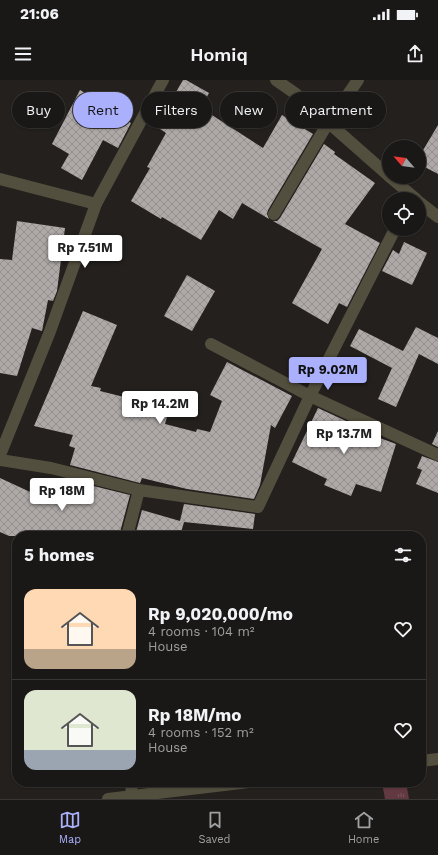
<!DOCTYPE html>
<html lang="en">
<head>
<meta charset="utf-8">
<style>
	body { margin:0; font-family:"Work Sans",sans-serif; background:#272523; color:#f1f3f6; height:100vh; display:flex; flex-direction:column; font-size:15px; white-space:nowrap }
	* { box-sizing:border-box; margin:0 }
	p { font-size:13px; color:#9fa0a1 }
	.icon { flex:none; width:22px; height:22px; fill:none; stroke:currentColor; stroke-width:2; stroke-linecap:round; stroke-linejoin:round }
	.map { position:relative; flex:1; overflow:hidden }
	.panel { position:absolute; left:12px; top:451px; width:414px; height:256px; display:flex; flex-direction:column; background:#1a1816; border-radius:16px; box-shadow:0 1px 3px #0004,0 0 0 1px #383735 }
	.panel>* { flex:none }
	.top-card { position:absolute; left:12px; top:12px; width:414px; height:36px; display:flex; gap:8px }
	.needle { width:26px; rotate:298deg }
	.buttons { position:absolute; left:382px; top:60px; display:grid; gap:8px }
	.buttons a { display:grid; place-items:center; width:44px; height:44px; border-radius:50%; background:#1a1816; box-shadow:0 1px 3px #0004,0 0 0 1px #383735; font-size:20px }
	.price { position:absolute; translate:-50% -34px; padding:0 9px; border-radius:4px; background:#fff; color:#222; font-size:13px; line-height:26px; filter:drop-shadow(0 1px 2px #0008) }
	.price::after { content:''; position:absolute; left:50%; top:24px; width:12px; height:9px; margin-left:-6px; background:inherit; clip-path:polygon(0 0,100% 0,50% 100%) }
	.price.current { background:#aab0fb; color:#111 }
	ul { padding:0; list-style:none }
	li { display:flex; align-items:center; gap:12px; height:100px; padding:0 12px }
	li+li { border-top:1px solid #383735 }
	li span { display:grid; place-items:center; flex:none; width:112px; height:80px; border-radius:12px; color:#555 }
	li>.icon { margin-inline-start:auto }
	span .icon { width:48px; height:48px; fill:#fffc; stroke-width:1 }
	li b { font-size:17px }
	h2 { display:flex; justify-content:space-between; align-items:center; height:48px; padding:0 12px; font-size:17px }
	.pill { padding:0 14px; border-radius:18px; background:#1a1816; box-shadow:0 1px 3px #0004,0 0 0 1px #383735; font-size:14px; line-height:36px }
	.pill.current { background:#aab0fb; color:#111 }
	.status { display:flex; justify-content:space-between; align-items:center; height:28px; padding:0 20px; background:#1a1816; direction:ltr }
	.status svg { height:11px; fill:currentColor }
	header { display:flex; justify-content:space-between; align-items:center; height:52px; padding:0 12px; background:#1a1816; font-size:18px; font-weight:600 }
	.tabs { display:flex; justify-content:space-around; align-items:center; height:56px; border-top:1px solid #383735; background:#1a1816; font-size:11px; color:#9fa0a1 }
	.tabs a { display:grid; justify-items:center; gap:2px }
	.tabs .current { color:#aab0fb }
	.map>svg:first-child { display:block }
</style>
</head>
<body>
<div class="status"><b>21:06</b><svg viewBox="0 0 49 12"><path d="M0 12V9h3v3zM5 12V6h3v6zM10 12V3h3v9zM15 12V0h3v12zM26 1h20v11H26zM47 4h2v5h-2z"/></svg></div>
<header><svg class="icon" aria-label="menu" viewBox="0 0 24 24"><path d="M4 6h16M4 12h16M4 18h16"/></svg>Homiq<svg class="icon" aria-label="share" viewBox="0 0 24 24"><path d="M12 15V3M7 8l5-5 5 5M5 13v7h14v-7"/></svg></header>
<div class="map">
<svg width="438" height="719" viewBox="0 0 438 719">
	<defs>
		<pattern id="grass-tufts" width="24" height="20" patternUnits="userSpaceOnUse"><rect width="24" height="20" fill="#633941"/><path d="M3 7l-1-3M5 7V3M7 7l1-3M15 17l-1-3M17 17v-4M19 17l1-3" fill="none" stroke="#79555c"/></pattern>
		<pattern id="building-cross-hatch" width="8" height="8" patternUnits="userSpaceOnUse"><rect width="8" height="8" fill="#aea9a7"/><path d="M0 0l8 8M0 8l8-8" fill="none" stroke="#938f8e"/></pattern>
	</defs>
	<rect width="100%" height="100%" fill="#23201d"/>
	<path fill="url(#grass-tufts)" d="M382,702h24l3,17h-24z"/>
	<g fill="url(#building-cross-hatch)">
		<path d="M183,0h3l23,13 -8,15 62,40 19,-33 31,19 -45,76 -1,4 2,5 -27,-16 -9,16 -14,-9 -18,30 -39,-23 -1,2 -30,-18 19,-33 -3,-1 19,-34 -9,-6 17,-26 -2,-2z"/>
		<path d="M80,10l29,17 -1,3 23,13 -13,25 -15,-8 -21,40 -21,-12 8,-14 -17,-10z"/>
		<path d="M438,45v49l-19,-10v-7z"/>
		<path d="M324,64l11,8 -1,2 41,29 -30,41 35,19 -33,64 -8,-4 -11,21 -36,-21 30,-54 -49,-28h4l3,-3z"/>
		<path d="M17,141l48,7 -8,63 -4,10 -5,-1 -6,31 -10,-3 -15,48 -17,-3v-114l12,1z"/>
		<path d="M404,162l23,11 -15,32 -30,-14 11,-21 6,4z"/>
		<path d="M187,195l28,16 -23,40 -28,-15z"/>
		<path d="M83,231l34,14 -26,61 10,2 -1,3 24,6 -1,5 44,15 -2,7 31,8 1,-3 13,3 12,-31 -12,-6 17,-33 65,34 -17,32 -4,-3 -11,60 -6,14 -67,-10 -45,-11 -2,5 -70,-18 5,-17 -6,-2 4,-11 -39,-9z"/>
		<path d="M416,247l22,11v26l-19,-10 -23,53 -18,-8 14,-31 -42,-22 9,-17 44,22z"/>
		<path d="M318,328l28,13 -1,4 51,19 -15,48 -25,-8 -5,12 -27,-11 3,-6 -35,-17z"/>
		<path d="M438,351v16l-6,-3z"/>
		<path d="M422,376l16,6v31l-22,-9 6,-14 -5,-2z"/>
		<path d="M0,398l54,25 11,-24 65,16 -11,41h-110l-9,-4z"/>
		<path d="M184,424l71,10 -2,15 -69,-7 -4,14h-29l-15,-4 6,-22 38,11z"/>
	</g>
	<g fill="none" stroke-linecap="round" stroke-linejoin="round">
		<g stroke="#534f3e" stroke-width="12">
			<path d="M276,0l20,14 93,82"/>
			<path d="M390,97l26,22"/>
			<path d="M0,99l96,25"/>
			<path d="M419,122l19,15"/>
			<path d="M274,134l54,-91 30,-43"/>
			<path d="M211,264l99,52 128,59"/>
			<path d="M0,375l49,-121 47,-130 67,-124"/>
			<path d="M0,380l51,8 88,22 119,17 52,-111 85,-167"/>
			<path d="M127,456l12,-46"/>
			<path d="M421,681l17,-2"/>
			<path d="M131,702l1,13"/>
			<path d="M108,719l141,-17"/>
		</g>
	</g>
</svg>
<div class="buttons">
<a><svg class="needle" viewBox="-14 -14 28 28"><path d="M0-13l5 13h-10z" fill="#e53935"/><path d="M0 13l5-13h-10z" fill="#9fa0a1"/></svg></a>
<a><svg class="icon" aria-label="locate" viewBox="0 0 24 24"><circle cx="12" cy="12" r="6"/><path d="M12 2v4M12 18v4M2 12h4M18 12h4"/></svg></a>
</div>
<b class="price" style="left:85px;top:189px">Rp 7.51M</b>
<b class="price current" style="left:328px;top:311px">Rp 9.02M</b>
<b class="price" style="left:160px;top:345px">Rp 14.2M</b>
<b class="price" style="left:344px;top:375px">Rp 13.7M</b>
<b class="price" style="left:62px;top:432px">Rp 18M</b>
<div class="top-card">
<a class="pill">Buy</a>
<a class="pill current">Rent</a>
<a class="pill">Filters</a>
<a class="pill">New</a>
<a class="pill">Apartment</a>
</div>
<section class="panel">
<h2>5 homes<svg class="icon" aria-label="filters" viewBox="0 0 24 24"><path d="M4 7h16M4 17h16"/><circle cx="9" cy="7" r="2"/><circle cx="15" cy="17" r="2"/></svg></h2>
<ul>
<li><span style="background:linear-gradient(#ffd9b3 75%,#b9a48a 0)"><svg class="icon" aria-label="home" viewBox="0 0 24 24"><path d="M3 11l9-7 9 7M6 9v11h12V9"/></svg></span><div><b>Rp 9,020,000/mo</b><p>4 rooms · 104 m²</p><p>House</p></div><svg class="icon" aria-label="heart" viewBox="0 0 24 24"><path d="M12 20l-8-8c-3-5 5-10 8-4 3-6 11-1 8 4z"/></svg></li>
<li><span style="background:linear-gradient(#dfe7d0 75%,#9aa5b1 0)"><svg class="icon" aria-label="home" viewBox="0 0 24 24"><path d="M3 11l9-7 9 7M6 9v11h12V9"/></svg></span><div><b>Rp 18M/mo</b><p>4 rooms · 152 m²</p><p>House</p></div><svg class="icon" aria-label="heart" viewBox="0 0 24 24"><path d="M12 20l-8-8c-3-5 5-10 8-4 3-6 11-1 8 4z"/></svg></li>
</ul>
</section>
</div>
<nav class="tabs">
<a class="current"><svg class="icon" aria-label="map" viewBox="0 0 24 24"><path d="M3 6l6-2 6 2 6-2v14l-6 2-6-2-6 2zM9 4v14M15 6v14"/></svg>Map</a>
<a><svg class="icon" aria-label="saved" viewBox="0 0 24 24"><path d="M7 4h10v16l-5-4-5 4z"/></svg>Saved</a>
<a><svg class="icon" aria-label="home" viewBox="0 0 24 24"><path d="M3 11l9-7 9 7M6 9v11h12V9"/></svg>Home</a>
</nav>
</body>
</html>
